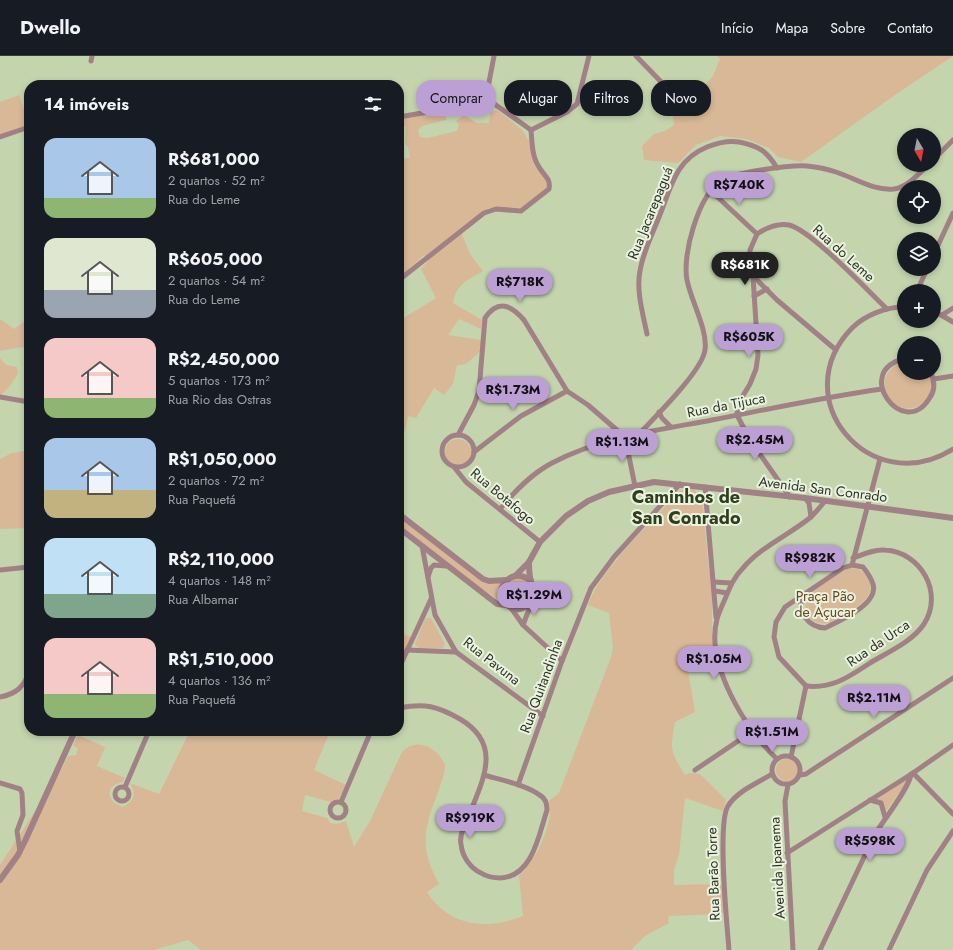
<!DOCTYPE html>
<html lang="pt">
<head>
<meta charset="utf-8">
<style>
	body { margin:0; font-family:Jost,sans-serif; background:#20242c; color:#f1f3f6; height:100vh; display:flex; flex-direction:column; font-size:15px; white-space:nowrap }
	* { box-sizing:border-box; margin:0 }
	p { font-size:13px; color:#9ea1a6 }
	.icon { flex:none; width:22px; height:22px; fill:none; stroke:currentColor; stroke-width:2; stroke-linecap:round; stroke-linejoin:round }
	.map { position:relative; flex:1; overflow:hidden }
	.panel { position:absolute; left:24px; top:24px; width:380px; height:656px; display:flex; flex-direction:column; background:#171b24; border-radius:16px; box-shadow:0 2px 6px #0003 }
	.panel>* { flex:none }
	.banner { position:absolute; left:416px; top:24px; width:380px; height:36px; display:flex; gap:8px }
	.needle { width:26px; rotate:170deg }
	.fabs { position:absolute; left:897px; top:72px; display:grid; gap:8px }
	.fabs a { display:grid; place-items:center; width:44px; height:44px; border-radius:50%; background:#171b24; box-shadow:0 2px 6px #0003; font-size:20px }
	.price { position:absolute; translate:-50% -34px; padding:0 9px; border-radius:14px; background:#bb9fd5; color:#111; font-size:13px; line-height:26px; filter:drop-shadow(0 1px 2px #0008) }
	.price::after { content:''; position:absolute; left:50%; top:24px; width:12px; height:9px; margin-left:-6px; background:inherit; clip-path:polygon(0 0,100% 0,50% 100%) }
	.price.selected { background:#222; color:#fff }
	ul { padding:0; list-style:none }
	li { display:flex; align-items:center; gap:12px; height:100px; padding:0 20px }
	li span { display:grid; place-items:center; flex:none; width:112px; height:80px; border-radius:12px; color:#555 }
	li>.icon { margin-inline-start:auto }
	span .icon { width:48px; height:48px; fill:#fffc; stroke-width:1 }
	li b { font-size:17px }
	h2 { display:flex; justify-content:space-between; align-items:center; height:48px; padding:0 20px; font-size:17px }
	.chip { padding:0 14px; border-radius:16px; background:#171b24; box-shadow:0 2px 6px #0003; font-size:14px; line-height:36px }
	.chip.selected { background:#bb9fd5; color:#111 }
	header { display:flex; align-items:center; gap:24px; box-sizing:border-box; height:56px; padding:0 20px; background:#171b24; border-bottom:1px solid #363941 }
	header strong { font-size:19px }
	nav { display:flex; gap:22px; margin-inline-start:auto; font-size:14px }
	.map>svg:first-child { display:block }
</style>
</head>
<body>
<header>
<strong>Dwello</strong>
<nav><a>Início</a><a>Mapa</a><a>Sobre</a><a>Contato</a></nav>
</header>
<div class="map">
<svg width="953" height="894" viewBox="0 0 953 894">
	<rect width="100%" height="100%" fill="#c4d5ae"/>
	<g fill="#d8b897">
		<path d="M717,0h236l-61,41 -91,65 -23,-5 -9,-9 -23,-9 -26,-3 -24,9 -18,18 -34,-3 -2,-14 12,-12 11,-3 9,-6 -1,-8 -5,-7 3,-11 8,-5 10,8 24,-26 7,-17z"/>
		<path d="M19,39l10,29 -29,11v-33z"/>
		<path d="M446,54v10l-24,6 -4,4 2,7 7,1 30,-7 2,-6 -3,-4 8,-6 13,8h12l1,-11 7,-2 25,20 7,11 5,24 12,15 1,7 -23,21h-35l-29,22 10,24 13,17c-15,9 -27,13 -30,32l29,17 -1,9 -22,-10 -11,16 33,5 -1,12 -14,12 -9,1 -4,19 -9,11 -10,-7 -18,30 -8,-2 -2,11 -7,15v-126l3,3 34,-21 -15,-29 8,-9 -5,-5 -25,23v-119l11,-1 -2,-11 -3,-3 1,-18 -7,3v-11z"/>
		<path d="M29,262v34l-6,-5 -23,4v-32l14,10z"/>
		<path d="M0,302l6,7 11,2 1,7 -9,13 -9,9z"/>
		<path d="M904,305v12h25c4,8 4,19 -2,26 -27,30 -67,-20 -23,-38z"/>
		<circle cx="458" cy="396" r="13"/>
		<path d="M24,395l5,1v76l-29,1v-70l12,-6z"/>
		<path d="M687,431h6l9,12 7,72 3,13v46l2,16 -29,6 10,60 -20,10c-5,28 -5,29 10,53l4,-2 11,1 26,26 -3,11 -38,-13 -6,57 -5,15v15l49,-1 1,30 -55,2 -1,4 1,3 -24,13 -14,14h-430l-13,-10 -34,10h-154v-85l58,-89 10,-20 8,-1 2,-7 -5,-2 5,-11 27,12 -8,19 28,12 -2,4c-19,3 -17,20 0,25 11,-6 14,-13 7,-24l29,11 31,-63h140l-16,39 32,15 -8,15 -7,2 -26,-7 -3,16 25,7 3,5 7,1 9,-3 8,26 16,-26 32,-69c15,-16 36,-4 43,13 0,9 -5,21 -8,30 -14,36 -17,54 2,89l-12,8c21,34 61,39 96,24l-4,-41c14,-8 30,-45 31,-62 0,-4 -1,-8 -1,-12l10,-8 52,-136 2,-9 -4,-35 -21,-8c12,-35 66,-86 92,-114z"/>
		<path d="M399,461l83,65 7,2 14,-3 -2,20 -21,-13 -81,-64z"/>
		<path d="M849,512c8,0 14,2 19,10 12,21 -22,35 -36,44 -20,7 -34,-13 -22,-30z"/>
		<circle cx="517" cy="536" r="14"/>
		<path d="M428,562h3l14,26 -2,4h-24l-4,-4 10,-25z"/>
		<path d="M399,576l12,5 -12,26z"/>
		<circle cx="787" cy="714" r="11"/>
		<path d="M907,722l1,2 -22,31c-2,-7 -4,-10 -11,-11z"/>
	</g>
	<g fill="none" stroke-linecap="round" stroke-linejoin="round">
		<g stroke="#a18186" stroke-width="5">
			<path d="M636,0l34,35"/>
			<path d="M91,5l1,-5"/>
			<path d="M486,42l45,32"/>
			<path d="M486,42l8,-42"/>
			<path d="M399,61l64,-11 23,-8"/>
			<path d="M531,74l36,-18 10,-8 12,-48"/>
			<path d="M0,81l29,-10"/>
			<path d="M934,103l19,-19"/>
			<path d="M710,134l47,44"/>
			<path d="M757,178c9,-6 21,-11 32,-9 22,5 79,66 98,84"/>
			<path d="M757,178l-7,16v10l3,16 24,24 59,50"/>
			<path d="M934,198l19,-41"/>
			<path d="M753,220l5,79 -2,14 -6,15 -12,20 -1,11 13,25 40,57"/>
			<path d="M399,224l85,-67 12,-4 25,2 28,-22c2,-11 -5,-13 -10,-22 -7,-10 -7,-25 -8,-37"/>
			<path d="M917,235l10,-22"/>
			<path d="M754,240l13,-7"/>
			<path d="M904,251c-18,0 -39,8 -52,21 -68,70 18,173 101,121"/>
			<path d="M934,255l19,11"/>
			<path d="M942,259l11,-7"/>
			<path d="M647,278c-4,-20 -11,-43 -7,-63 3,-19 12,-36 19,-54 12,-29 16,-57 48,-70 10,-4 21,-7 32,-5 20,4 28,9 38,26"/>
			<path d="M904,303c-52,12 -1,81 25,40 6,-8 6,-17 2,-26"/>
			<path d="M934,323l19,-3"/>
			<path d="M0,341l29,5"/>
			<path d="M659,356l3,6 9,9"/>
			<path d="M640,377c16,-17 62,-62 65,-83 3,-20 -14,-49 -18,-70 -5,-25 11,-84 34,-99 13,-9 69,-16 86,-15 10,1 20,3 29,6 19,6 37,19 58,17 13,-2 25,-15 34,-24"/>
			<circle cx="458" cy="395" r="16"/>
			<path d="M458,379l16,-30 5,-14 6,-73c13,-19 26,-13 39,2l43,71 21,14 37,32 10,49"/>
			<path d="M474,396l47,-36 46,-25"/>
			<path d="M454,411l12,15 74,60"/>
			<path d="M705,431l11,130"/>
			<path d="M805,442l4,5 2,14"/>
			<path d="M500,453c15,-18 31,-35 52,-46 49,-26 107,-33 160,-43 57,-11 113,-23 170,-31"/>
			<path d="M422,490l13,69 21,37 87,64"/>
			<path d="M0,514l29,-3"/>
			<path d="M428,521l3,-9 3,-3 12,1"/>
			<path d="M714,526l17,1"/>
			<path d="M715,535l12,2"/>
			<path d="M802,539c-5,17 6,32 23,33 15,-7 54,-24 48,-44 -2,-6 -6,-12 -10,-17l-11,-2"/>
			<path d="M511,552l12,17 39,36"/>
			<path d="M523,569l8,-21"/>
			<path d="M407,594l49,2"/>
			<path d="M399,612l32,-69"/>
			<path d="M806,630l-27,-29 -5,-20 2,-15 9,-15 58,-39 9,-3 28,-106"/>
			<path d="M806,630c26,3 43,-9 64,-23 18,-11 42,-21 54,-39 20,-31 -3,-72 -39,-74 -11,-1 -21,4 -32,8"/>
			<path d="M0,641c16,-3 24,-10 29,-25"/>
			<path d="M399,652c26,-5 38,-2 61,11 44,26 22,62 8,99 -4,8 -9,18 -7,26 1,12 9,24 20,29 6,4 13,5 20,5 32,-2 38,-44 46,-68 0,-6 -1,-11 -6,-14 -14,-11 -40,-16 -57,-21"/>
			<circle cx="786" cy="714" r="14"/>
			<path d="M791,701l15,-71"/>
			<path d="M777,703c-31,-28 -72,-96 -60,-140 2,-7 5,-13 8,-20 5,-12 9,-22 18,-31 19,-22 46,-33 68,-51 5,-5 10,-11 14,-16"/>
			<path d="M695,714l58,-39"/>
			<path d="M913,717l40,41"/>
			<path d="M800,719l6,-1 9,-6 138,-90"/>
			<path d="M0,727l20,6 2,4 1,22 -6,16 3,21"/>
			<path d="M518,729l44,-124 29,-73 23,-31 66,-73"/>
			<path d="M788,729l-3,16 8,149"/>
			<circle cx="122" cy="738" r="7"/>
			<path d="M125,731l24,-56"/>
			<path d="M870,744l11,3 4,14"/>
			<circle cx="338" cy="754" r="8"/>
			<path d="M341,746l30,-71"/>
			<path d="M787,797l126,-80 40,-28"/>
			<path d="M729,894c-2,-25 -12,-127 -1,-144 9,-15 30,-23 44,-32"/>
			<path d="M820,894l54,-114c8,-14 36,-49 37,-62"/>
			<path d="M889,894l38,-80 26,-39"/>
		</g>
		<g stroke="#a18186" stroke-width="6">
			<path d="M399,458l84,65 6,2 18,-1"/>
			<path d="M399,472l98,76 9,1"/>
			<path d="M529,506c0,6 0,13 2,19 2,10 7,20 -6,26 -5,3 -10,3 -15,0 -21,-10 -2,-44 21,-26"/>
			<path d="M515,520l14,-14 11,-20 26,-26 22,-15 21,-9 45,-10 151,16 148,20"/>
			<path d="M0,824l18,-25 7,-14 50,-110"/>
		</g>
	</g>
	<g text-anchor="middle" dominant-baseline="central" stroke-width="4" stroke-linejoin="round" paint-order="stroke">
		<g font-size="14" fill="#2e3526" stroke="#e9f3df">
			<text transform="translate(650 157) rotate(-68)">Rua Jacarepaguá</text>
			<text transform="translate(844 197) rotate(42)">Rua do Leme</text>
			<text transform="translate(726 349) rotate(-11)">Rua da Tijuca</text>
			<text transform="translate(823 433) rotate(7)">Avenida San Conrado</text>
			<text transform="translate(503 440) rotate(40)">Rua Botafogo</text>
			<text transform="translate(878 587) rotate(-34)">Rua da Urca</text>
			<text transform="translate(492 605) rotate(38)">Rua Pavuna</text>
			<text transform="translate(541 630) rotate(-70)">Rua Quitandinha</text>
			<text transform="translate(777 812) rotate(-93)">Avenida Ipanema</text>
			<text transform="translate(713 818) rotate(-92)">Rua Barão Torre</text>
		</g>
		<g font-size="14" fill="#66441e" stroke="#e9f3df">
			<text x="825" y="540">Praça Pão<tspan x="825" dy="16">de Açucar</tspan></text>
		</g>
		<g font-size="18" font-weight="bold" fill="#313e1d" stroke="#e9f3df">
			<text x="686" y="441">Caminhos de<tspan x="686" dy="21">San Conrado</tspan></text>
		</g>
	</g>
</svg>
<div class="fabs">
<a><svg class="needle" viewBox="-14 -14 28 28"><path d="M0-13l5 13h-10z" fill="#e53935"/><path d="M0 13l5-13h-10z" fill="#9ea1a6"/></svg></a>
<a><svg class="icon" aria-label="locate" viewBox="0 0 24 24"><circle cx="12" cy="12" r="6"/><path d="M12 2v4M12 18v4M2 12h4M18 12h4"/></svg></a>
<a><svg class="icon" aria-label="layers" viewBox="0 0 24 24"><path d="M12 4l9 5-9 5-9-5zM3 14l9 5 9-5"/></svg></a>
<a>+</a>
<a>−</a>
</div>
<b class="price" style="left:739px;top:150px">R$740K</b>
<b class="price selected" style="left:745px;top:230px">R$681K</b>
<b class="price" style="left:520px;top:247px">R$718K</b>
<b class="price" style="left:749px;top:302px">R$605K</b>
<b class="price" style="left:513px;top:355px">R$1.73M</b>
<b class="price" style="left:755px;top:405px">R$2.45M</b>
<b class="price" style="left:622px;top:407px">R$1.13M</b>
<b class="price" style="left:810px;top:523px">R$982K</b>
<b class="price" style="left:534px;top:560px">R$1.29M</b>
<b class="price" style="left:714px;top:624px">R$1.05M</b>
<b class="price" style="left:874px;top:663px">R$2.11M</b>
<b class="price" style="left:772px;top:697px">R$1.51M</b>
<b class="price" style="left:470px;top:783px">R$919K</b>
<b class="price" style="left:870px;top:806px">R$598K</b>
<div class="banner">
<a class="chip selected">Comprar</a>
<a class="chip">Alugar</a>
<a class="chip">Filtros</a>
<a class="chip">Novo</a>
</div>
<section class="panel">
<h2>14 imóveis<svg class="icon" aria-label="filters" viewBox="0 0 24 24"><path d="M4 7h16M4 17h16"/><circle cx="9" cy="7" r="2"/><circle cx="15" cy="17" r="2"/></svg></h2>
<ul>
<li><span style="background:linear-gradient(#a9c7e8 75%,#8fb573 0)"><svg class="icon" aria-label="home" viewBox="0 0 24 24"><path d="M3 11l9-7 9 7M6 9v11h12V9"/></svg></span><div><b>R$681,000</b><p>2 quartos · 52 m²</p><p>Rua do Leme</p></div></li>
<li><span style="background:linear-gradient(#dfe7d0 65%,#9aa5b1 0)"><svg class="icon" aria-label="home" viewBox="0 0 24 24"><path d="M3 11l9-7 9 7M6 9v11h12V9"/></svg></span><div><b>R$605,000</b><p>2 quartos · 54 m²</p><p>Rua do Leme</p></div></li>
<li><span style="background:linear-gradient(#f6c9c9 75%,#8fb573 0)"><svg class="icon" aria-label="home" viewBox="0 0 24 24"><path d="M3 11l9-7 9 7M6 9v11h12V9"/></svg></span><div><b>R$2,450,000</b><p>5 quartos · 173 m²</p><p>Rua Rio das Ostras</p></div></li>
<li><span style="background:linear-gradient(#a9c7e8 65%,#c2b280 0)"><svg class="icon" aria-label="home" viewBox="0 0 24 24"><path d="M3 11l9-7 9 7M6 9v11h12V9"/></svg></span><div><b>R$1,050,000</b><p>2 quartos · 72 m²</p><p>Rua Paquetá</p></div></li>
<li><span style="background:linear-gradient(#bfe0f5 70%,#7fa58c 0)"><svg class="icon" aria-label="home" viewBox="0 0 24 24"><path d="M3 11l9-7 9 7M6 9v11h12V9"/></svg></span><div><b>R$2,110,000</b><p>4 quartos · 148 m²</p><p>Rua Albamar</p></div></li>
<li><span style="background:linear-gradient(#f6c9c9 70%,#8fb573 0)"><svg class="icon" aria-label="home" viewBox="0 0 24 24"><path d="M3 11l9-7 9 7M6 9v11h12V9"/></svg></span><div><b>R$1,510,000</b><p>4 quartos · 136 m²</p><p>Rua Paquetá</p></div></li>
</ul>
</section>
</div>
</body>
</html>
